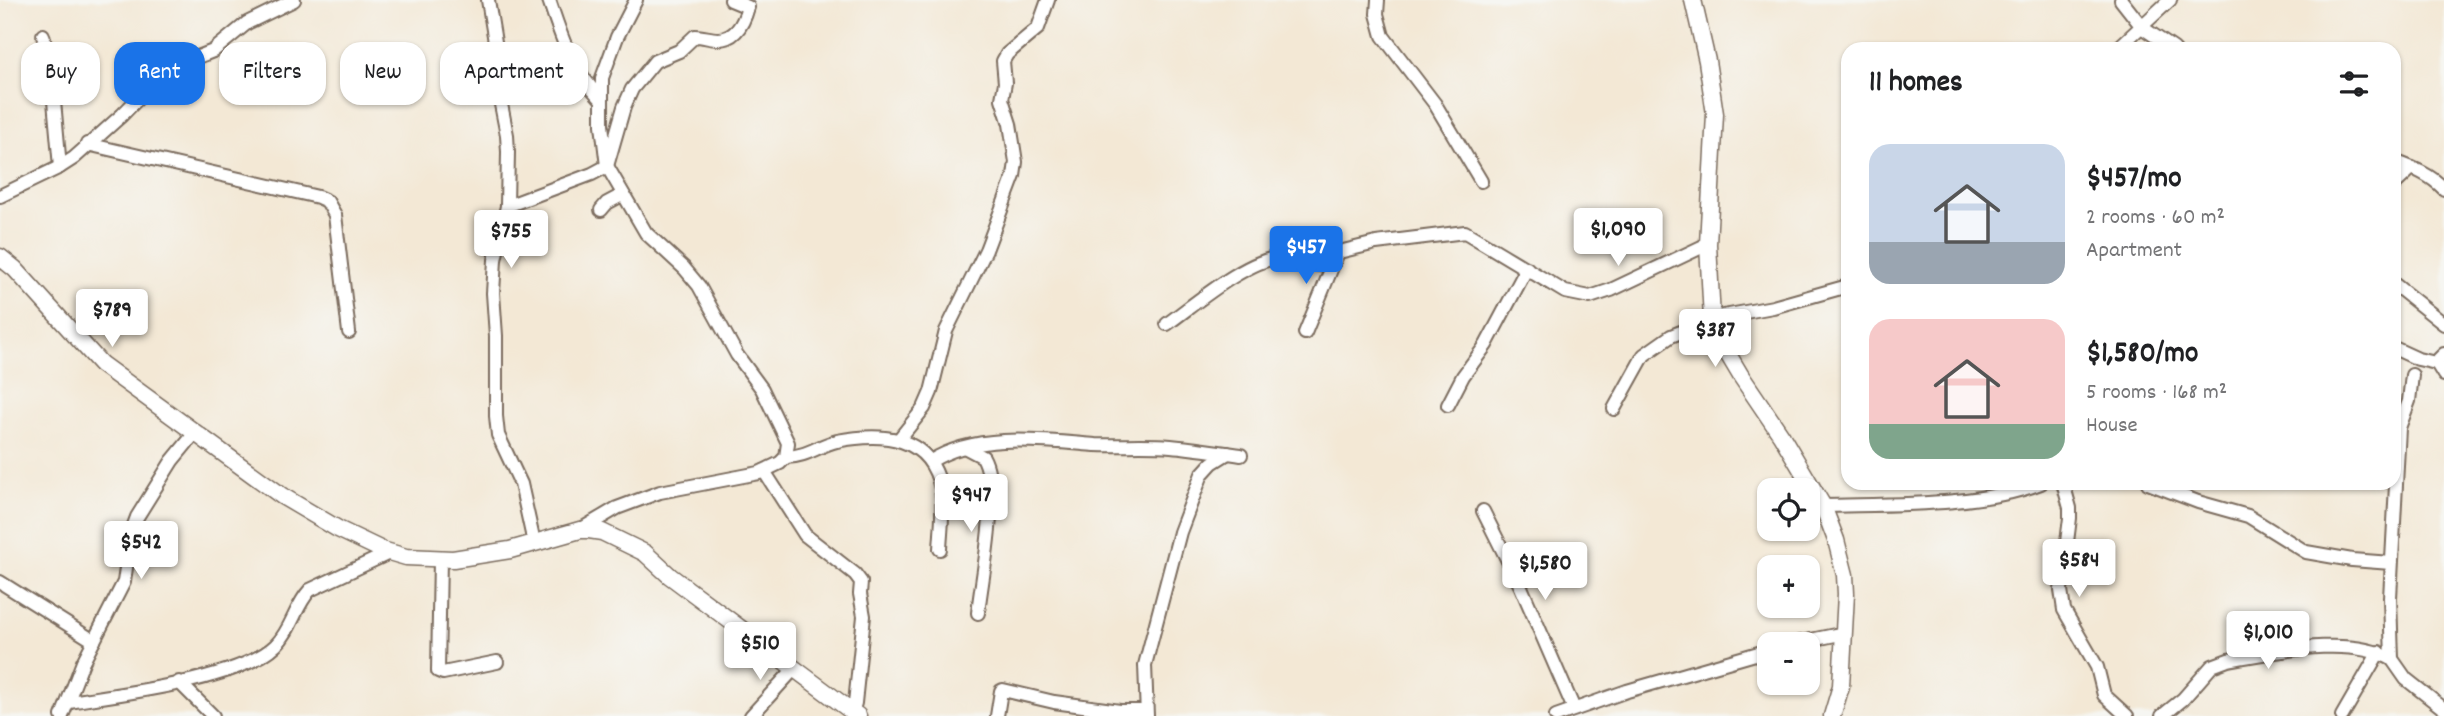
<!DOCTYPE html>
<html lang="en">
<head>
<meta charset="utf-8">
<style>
	body { margin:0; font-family:Dekko,sans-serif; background:#f2f2f2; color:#202124; height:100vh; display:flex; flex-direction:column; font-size:26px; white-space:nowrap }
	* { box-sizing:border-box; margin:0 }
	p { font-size:23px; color:#757577 }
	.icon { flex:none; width:38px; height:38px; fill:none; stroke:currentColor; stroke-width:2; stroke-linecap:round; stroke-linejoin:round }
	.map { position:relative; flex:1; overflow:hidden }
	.sheet { position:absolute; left:1841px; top:42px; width:560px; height:448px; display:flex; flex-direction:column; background:#fff; border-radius:21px; box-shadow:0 2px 5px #0004 }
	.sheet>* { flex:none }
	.banner { position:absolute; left:21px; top:42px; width:665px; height:63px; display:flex; gap:14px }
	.tools { position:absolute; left:1757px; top:478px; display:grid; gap:14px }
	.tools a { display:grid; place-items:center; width:63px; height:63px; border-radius:14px; background:#fff; box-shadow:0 2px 5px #0004; font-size:35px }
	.price { position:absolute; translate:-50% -60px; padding:0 16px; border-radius:7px; background:#fff; color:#222; font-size:23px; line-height:46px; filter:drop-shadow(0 2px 4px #0008) }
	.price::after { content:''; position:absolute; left:50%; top:42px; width:21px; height:16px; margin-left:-10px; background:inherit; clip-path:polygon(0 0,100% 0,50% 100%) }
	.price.selected { background:#1a73e8; color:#fff }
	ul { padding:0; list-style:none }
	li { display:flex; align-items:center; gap:21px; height:175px; padding:0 28px }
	li span { display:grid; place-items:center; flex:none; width:196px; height:140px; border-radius:21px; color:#555 }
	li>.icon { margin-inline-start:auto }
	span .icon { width:84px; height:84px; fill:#fffc; stroke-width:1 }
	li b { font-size:30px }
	h2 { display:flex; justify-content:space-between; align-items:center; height:84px; padding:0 28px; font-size:30px }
	.pill { padding:0 24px; border-radius:21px; background:#fff; box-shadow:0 2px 5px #0004; font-size:24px; line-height:63px }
	.pill.selected { background:#1a73e8; color:#fff }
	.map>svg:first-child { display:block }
</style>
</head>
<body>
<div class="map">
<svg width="2444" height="716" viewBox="0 0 2444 716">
	<rect width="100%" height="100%" fill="#f6f6f2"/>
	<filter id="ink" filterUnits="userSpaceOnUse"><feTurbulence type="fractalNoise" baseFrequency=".0143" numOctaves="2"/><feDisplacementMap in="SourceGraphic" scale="14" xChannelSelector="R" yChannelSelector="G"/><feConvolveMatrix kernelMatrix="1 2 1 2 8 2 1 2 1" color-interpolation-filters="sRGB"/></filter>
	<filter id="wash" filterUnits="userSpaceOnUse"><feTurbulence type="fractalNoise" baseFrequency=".00686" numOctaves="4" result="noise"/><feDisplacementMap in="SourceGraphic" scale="28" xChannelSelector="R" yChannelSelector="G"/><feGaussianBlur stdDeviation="1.57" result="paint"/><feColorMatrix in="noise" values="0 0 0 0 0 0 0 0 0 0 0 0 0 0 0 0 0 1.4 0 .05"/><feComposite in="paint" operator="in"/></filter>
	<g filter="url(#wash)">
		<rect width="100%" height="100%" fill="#f3e8d5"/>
	</g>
	<g filter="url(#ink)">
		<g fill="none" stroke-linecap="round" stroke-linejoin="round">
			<g stroke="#7b6c5e" stroke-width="16">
				<g id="minor">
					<path d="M488,0l9,54 2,40 8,41 1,17 -1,54 -12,54 -2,33 3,43v80l2,19 23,49 13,59"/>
					<path d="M549,0c14,42 21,66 52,99"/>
					<path d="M1378,0l-1,14 6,22 52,68 46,77"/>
					<path d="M2121,0l22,28 31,21"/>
					<path d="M43,35l9,44 8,88"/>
					<path d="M2117,49l53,-49"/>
					<path d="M87,144l231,53 9,4 8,14 14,117"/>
					<path d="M2394,161c19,7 36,13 50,28"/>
					<path d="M2394,185l18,-17"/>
					<path d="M0,196l60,-29 14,-9 48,-43 37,-38 14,-10 40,-16 34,-28 47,-23"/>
					<path d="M507,206l85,-32 15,-8 17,-59 8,-18 23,-28 24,-10 16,-15c8,0 15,3 23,3 18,0 26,-17 30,-32l-17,-7"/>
					<path d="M601,210l6,-7 15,-8"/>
					<path d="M2394,284l50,40"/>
					<path d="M1167,324c28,-20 80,-65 115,-67 13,0 25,8 38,8l19,-13 37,-9 89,-11 100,60 25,5 21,-7 97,-46"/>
					<path d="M1305,333l32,-78"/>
					<path d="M2394,348l24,11 18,4"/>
					<path d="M2444,354l-8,8 8,13"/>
					<path d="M2412,375l-3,26 -10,27 -9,170 2,61 14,20 38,30"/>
					<path d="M1448,405l15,-29 23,-31 41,-77"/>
					<path d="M1614,409l30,-54 27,-19 47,-19 55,-10 75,-21"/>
					<path d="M900,438l24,-30 7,-16 15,-61 40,-81 28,-74 2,-14 -6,-38 -8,-25 3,-16 -2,-22 4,-7 31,-26 10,-28"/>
					<path d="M966,448l17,9c18,32 -1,117 -5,156"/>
					<path d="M786,457c20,0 33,-12 51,-16 46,-9 93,-6 104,48 3,20 0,41 -1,60"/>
					<path d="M931,461c46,-29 113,-20 164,-16 26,1 51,-1 76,1 24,2 47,6 70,9"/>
					<path d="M764,471l41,64 50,39 6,8 -1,12 4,22 -9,87 -3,9"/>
					<path d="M2063,483l7,25v10l-9,72 3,20 33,57 7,28 23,21"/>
					<path d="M2148,483l50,19 50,14 58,36 46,8 39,3"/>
					<path d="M1823,506c67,-2 156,1 218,-23"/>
					<path d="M1483,511l38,76 53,122"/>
					<path d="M580,530l37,-22 43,-16 99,-19 21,-10 6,-6 2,-14 -26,-54 -25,-34 -38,-69 -15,-18 -38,-35 -39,-67 -5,-41v-47l15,-41 19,-37"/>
					<path d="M440,559l-2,112 5,2 54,-11"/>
					<path d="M0,582l94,59"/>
					<path d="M1791,644l54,-11"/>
					<path d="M179,682l34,34"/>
					<path d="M69,702c51,-8 171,-22 207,-57 16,-16 19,-39 34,-55l79,-37"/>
					<path d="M62,716l21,-54 41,-80 7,-49 6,-16 35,-56 23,-28"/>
					<path d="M751,716l42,-46"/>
					<path d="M997,716l4,-25 2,-1 51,12 66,9h26"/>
					<path d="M1147,716l-2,-51 35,-133 22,-58 10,-11 16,-10"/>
					<path d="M1556,716l71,-25 142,-41"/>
					<path d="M2162,716l21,-17 29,-33 16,-6c49,-8 120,-25 164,-1"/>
					<path d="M2342,716l37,-64"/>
				</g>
			</g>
			<g stroke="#7b6c5e" stroke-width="19">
				<g id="tertiary">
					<path d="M1693,0l14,61 8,53 -7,130 4,75 7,20 22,37 40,59 42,71 13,34 9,35 1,19 -5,92 -9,30"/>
					<path d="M0,257l15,12 86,95 181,132 56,33 44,21 24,7 47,2 57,-9 70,-20h9l13,2 43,21 25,23 188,140"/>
				</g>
			</g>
			<use href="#minor" stroke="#fff" stroke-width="12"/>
			<use href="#tertiary" stroke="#fff" stroke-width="16"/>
		</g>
	</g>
</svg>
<div class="tools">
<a><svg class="icon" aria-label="locate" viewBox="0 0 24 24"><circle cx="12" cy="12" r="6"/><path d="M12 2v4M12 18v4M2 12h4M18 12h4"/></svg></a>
<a>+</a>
<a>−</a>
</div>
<b class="price" style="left:1618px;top:268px">$1,090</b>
<b class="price" style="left:511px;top:270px">$755</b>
<b class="price selected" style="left:1306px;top:286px">$457</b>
<b class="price" style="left:112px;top:349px">$789</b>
<b class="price" style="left:1715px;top:369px">$387</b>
<b class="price" style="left:971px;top:534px">$947</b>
<b class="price" style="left:141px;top:581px">$542</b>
<b class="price" style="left:2079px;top:599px">$584</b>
<b class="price" style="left:1545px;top:602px">$1,580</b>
<b class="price" style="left:2268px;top:671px">$1,010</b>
<b class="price" style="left:760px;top:682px">$510</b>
<div class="banner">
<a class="pill">Buy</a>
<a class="pill selected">Rent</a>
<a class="pill">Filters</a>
<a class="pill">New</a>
<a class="pill">Apartment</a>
</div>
<section class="sheet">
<h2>11 homes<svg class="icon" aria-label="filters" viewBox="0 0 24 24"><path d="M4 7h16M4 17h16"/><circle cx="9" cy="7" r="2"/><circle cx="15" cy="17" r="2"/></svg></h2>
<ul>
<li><span style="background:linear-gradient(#c9d6e8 70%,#9aa5b1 0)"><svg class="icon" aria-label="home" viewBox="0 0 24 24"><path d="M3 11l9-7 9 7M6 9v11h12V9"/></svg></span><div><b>$457/mo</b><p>2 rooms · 60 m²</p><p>Apartment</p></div></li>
<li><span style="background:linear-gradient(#f6c9c9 75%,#7fa58c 0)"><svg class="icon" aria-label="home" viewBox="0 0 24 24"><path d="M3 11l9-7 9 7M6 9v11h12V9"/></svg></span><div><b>$1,580/mo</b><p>5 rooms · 168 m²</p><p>House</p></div></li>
</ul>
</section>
</div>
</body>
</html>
